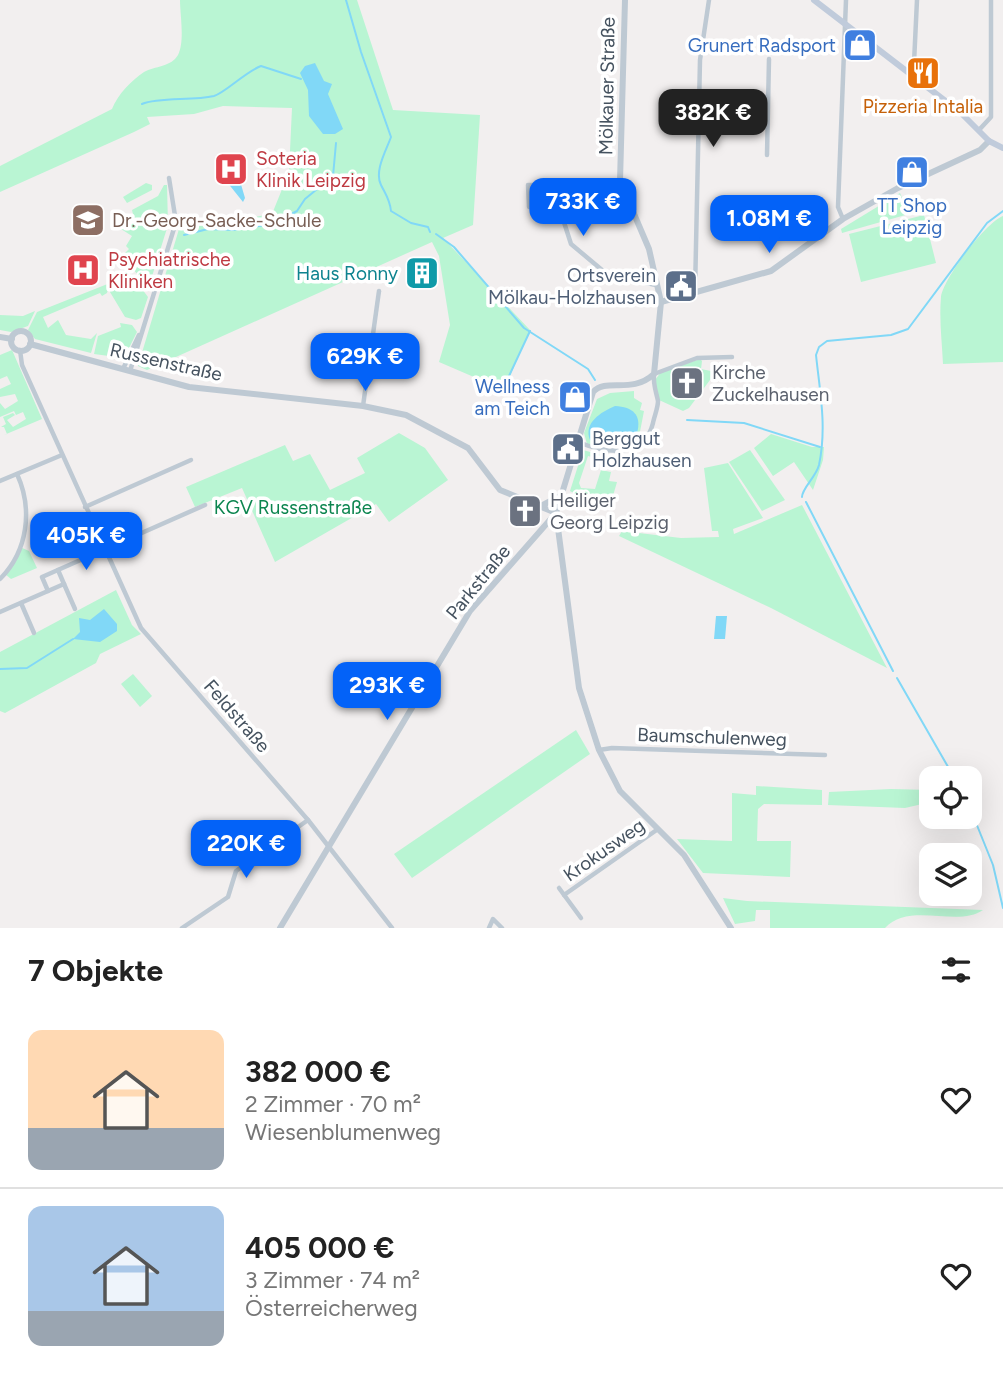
<!DOCTYPE html>
<html lang="de">
<head>
<meta charset="utf-8">
<style>
	body { margin:0; font-family:Figtree,sans-serif; background:#f6f6f6; color:#222; height:100vh; display:flex; flex-direction:column; font-size:26px; white-space:nowrap }
	* { box-sizing:border-box; margin:0 }
	p { font-size:23px; color:#767676 }
	.icon { flex:none; width:38px; height:38px; fill:none; stroke:currentColor; stroke-width:2; stroke-linecap:round; stroke-linejoin:round }
	.map { position:relative; height:928px; overflow:hidden }
	.drawer { display:flex; flex-direction:column; background:#fff; flex:1 }
	.drawer>* { flex:none }
	.controls { position:absolute; left:919px; top:766px; display:grid; gap:14px }
	.controls a { display:grid; place-items:center; width:63px; height:63px; border-radius:14px; background:#fff; box-shadow:0 7px 28px #0002; font-size:35px }
	.price { position:absolute; translate:-50% -60px; padding:0 16px; border-radius:14px; background:#0362f8; color:#fff; font-size:23px; line-height:46px; filter:drop-shadow(0 2px 4px #0008) }
	.price::after { content:''; position:absolute; left:50%; top:42px; width:21px; height:16px; margin-left:-10px; background:inherit; clip-path:polygon(0 0,100% 0,50% 100%) }
	.price.selected { background:#222; color:#fff }
	ul { padding:0; list-style:none }
	li { display:flex; align-items:center; gap:21px; height:175px; padding:0 28px }
	li+li { border-top:2px solid #e0e0e0 }
	li span { display:grid; place-items:center; flex:none; width:196px; height:140px; border-radius:14px; color:#555 }
	li>.icon { margin-inline-start:auto }
	span .icon { width:84px; height:84px; fill:#fffc; stroke-width:1 }
	li b { font-size:30px }
	h2 { display:flex; justify-content:space-between; align-items:center; height:84px; padding:0 28px; font-size:30px }
	.map>svg:first-child { display:block }
</style>
</head>
<body>
<div class="map">
<svg width="1003" height="928" viewBox="0 0 1003 928">
	<rect width="100%" height="100%" fill="#f2efef"/>
	<g fill="#b9f5d3">
		<path d="M180,0h177l36,110 87,5 -7,110 -30,13 87,92 -26,60 -65,-28 11,-37 -11,-69 -7,-14 -285,128 -9,-4 41,-137 93,-15 17,-42 3,-64 -69,-2 -29,8 -47,3 3,7 -16,8 -134,60v-26l112,-57c6,-15 19,-28 32,-37 11,-6 27,-5 34,-17 7,-14 2,-40 2,-55z"/>
		<path d="M146,183l6,2v5l-25,13 -4,-6z"/>
		<path d="M164,185h3l1,40 -19,61 -28,-29 8,-8 -3,-3 6,-10 -11,-7v-6h14l-3,-13 26,-14z"/>
		<path d="M900,193l9,21 -67,19 -1,-4z"/>
		<path d="M924,215l12,48 -75,19 -12,-48z"/>
		<path d="M1003,216v146l-60,2c-1,-22 -4,-45 -2,-67 2,-18 45,-75 62,-81z"/>
		<path d="M128,271l-2,4 6,8 4,-2 12,16 -7,21 -5,2 -11,-3 -15,-25 4,-12z"/>
		<path d="M110,283l-3,10 -5,3 -2,-3 -57,24 5,11 10,-8 8,15 25,4 6,-6 -6,20 -56,-14 -7,-9 9,-18z"/>
		<path d="M35,311l-7,15 -17,6 -11,-2v-15l23,1z"/>
		<path d="M120,323l12,2 5,7 -13,26 -30,-4 4,-18 23,-9z"/>
		<path d="M12,350l30,69 -38,16 3,-1 -3,-7h-3l5,-3 -3,-7 10,-4 2,2 -8,5 6,7 13,-8 -3,-7 -7,3 -2,-4 -14,6v-14l5,6 13,-8 -3,-7 -15,3v-8l11,-5 -4,-8 -7,3v-24z"/>
		<path d="M700,359l2,2 -1,8 15,3 -27,36 -6,3 -24,-11 -4,-20 6,-8z"/>
		<path d="M634,391v7l8,5 -2,7 4,1 -6,31 -19,6 -32,-4 -3,-11 13,-34 13,-6z"/>
		<path d="M399,433l26,15 23,32 -59,42 -13,-18 -101,58 -33,-74 -47,19 -9,-20 99,-42 8,16 17,-7 20,36 35,-17 -8,-15z"/>
		<path d="M771,434l41,13h12l-1,13 -10,30 -19,-28 -21,14 -19,-28z"/>
		<path d="M583,450l18,5 -2,4 -11,-3 -9,27 2,5 14,1 6,-19 10,2 -2,9 8,1 -7,24 -16,-2 -24,-13z"/>
		<path d="M750,450l35,50 -23,11 -33,-49z"/>
		<path d="M728,463l35,55 -30,11 1,5 68,-29 85,163 -116,-60 -152,-72 3,-5 59,7 38,-1 -1,-6h-6l-8,-63z"/>
		<path d="M20,547l9,4 8,17 -26,11 -6,-5z"/>
		<path d="M116,590l16,35 9,9 -41,20 -4,9 -91,50 -5,-2v-59z"/>
		<path d="M133,674l19,22 -12,11 -19,-23z"/>
		<path d="M576,730l14,24 -178,124 -18,-24z"/>
		<path d="M756,786l66,4v15l-58,-1 -6,5 -1,32h34l-1,36 -87,-4 -26,-34 55,2v-48l24,2z"/>
		<path d="M891,789l40,1v12l-26,6 -77,-3 1,-13z"/>
		<path d="M723,898l24,3 236,9c-25,18 -74,-9 -98,18h-115v-18h-14l-1,11 -20,3z"/>
	</g>
	<g fill="#81d8f7">
		<path d="M315,63l9,18 8,3 -4,10 15,35 -8,5h-12l-14,-18 -1,-26 -8,-17 5,-7z"/>
		<path d="M222,175l18,6 5,17 -2,4 -16,-20 -8,-4z"/>
		<path d="M615,406c18,1 27,9 22,27l-15,10 -32,-3c-7,-17 11,-28 25,-34z"/>
		<path d="M104,609l13,15v7l-17,11 -27,-3 7,-7 -1,-14 11,2z"/>
		<path d="M716,616h11l-2,23h-11z"/>
	</g>
	<g fill="none" stroke-linecap="round" stroke-linejoin="round">
		<g stroke="#81d8f7" stroke-width="2">
			<path d="M346,0l15,52 30,85c-5,14 -17,34 -10,48 5,10 9,15 10,26l20,12 17,4 2,5"/>
			<path d="M142,104c17,-7 50,-3 72,-8 11,-3 31,-24 47,-30l40,13"/>
			<path d="M436,234l18,13 70,81 64,41 7,11"/>
			<path d="M184,235l24,-6 25,1 40,-6 24,-13 8,-12 28,-23 3,-33"/>
			<path d="M502,391l28,-60"/>
			<path d="M687,420l57,3 76,24"/>
			<path d="M802,497c0,-9 14,-20 17,-32 8,-38 1,-72 -3,-110l3,-8 8,-6 64,-6 17,-6 79,-106 16,-12"/>
			<path d="M806,502l87,169"/>
			<path d="M0,669l27,-1 46,-29"/>
			<path d="M897,678l58,101"/>
			<path d="M970,808l23,57 10,43"/>
		</g>
		<g stroke="#bec9d3" stroke-width="4.5">
			<path d="M909,72l5,-9 3,-63"/>
			<path d="M701,96l67,1"/>
			<path d="M979,130l12,-13v-117"/>
			<path d="M767,155l2,-96"/>
			<path d="M559,209l-30,-2 -1,-22h24l19,59 37,31 48,10"/>
			<path d="M843,219l-5,-12 8,-207"/>
			<path d="M695,292l5,-232 9,-60"/>
			<path d="M20,350l2,15 119,263 167,192 84,108"/>
			<path d="M123,369l16,-34"/>
			<path d="M130,371l46,-149 -7,-44"/>
			<path d="M363,406l16,-115"/>
			<path d="M578,442c27,11 66,18 75,-19 1,-6 5,-15 5,-22 -2,-10 -5,-16 -4,-27l43,-16 35,-1"/>
			<path d="M0,481l62,-26"/>
			<path d="M85,507l106,-47"/>
			<path d="M0,579c28,-28 33,-70 17,-105"/>
			<path d="M64,584l11,25"/>
			<path d="M48,591l-6,-14 163,-72"/>
			<path d="M21,603l13,30"/>
			<path d="M0,612l64,-28 -6,-14"/>
			<path d="M599,750l13,-2 213,7"/>
			<path d="M559,888l22,30"/>
			<path d="M564,895l94,-66"/>
			<path d="M182,928l46,-31 8,-26 72,-51"/>
			<path d="M489,928l4,-9 9,9"/>
		</g>
		<g stroke="#bec9d3" stroke-width="6">
			<path d="M661,302l110,-31 72,-52 55,-31 82,-38 9,-9"/>
			<circle cx="21" cy="341" r="10"/>
			<path d="M0,337l12,2"/>
			<path d="M30,344l159,43 174,19 43,9 62,33 32,42 56,23"/>
			<path d="M539,507l23,-12"/>
			<path d="M556,513l23,175 20,62 21,41 64,64 47,73"/>
			<path d="M280,928l190,-317 86,-98 37,-121c14,-15 38,3 61,-18l7,-72 -12,-53 -29,-68 5,-181"/>
		</g>
		<path stroke="#c0cbdb" stroke-width="6" d="M814,0l147,113 28,28 14,7"/>
	</g>
	<defs>
		<g id="shop-square" transform="scale(1.75)"><rect x="-9" y="-9" width="18" height="18" rx="4" fill="#3f7fe0" stroke="#fff"/><path d="M-5-2.5h2.3a2.7 3.5 0 0 1 5.4 0H5L5.5 6h-11ZM-1.5-2.5h3a1.5 2.3 0 0 0-3 0Z" fill="#fff"/></g>
		<g id="restaurant-square" transform="scale(1.75)"><rect x="-9" y="-9" width="18" height="18" rx="4" fill="#e8710a" stroke="#fff"/><path d="M-5-6h1v4h1v-4h1v4h1v-4h1v5L-1.5 .5V6h-2V.5L-5-1ZM5-6V6H3V1.5H1.5Q1.5-4 5-6Z" fill="#fff"/></g>
		<g id="hospital-square" transform="scale(1.75)"><rect x="-9" y="-9" width="18" height="18" rx="4" fill="#e0444e" stroke="#fff"/><path d="M-5-5h3v3.5h4V-5h3V5h-3V1.5h-4V5h-3Z" fill="#fff"/></g>
		<g id="school-square" transform="scale(1.75)"><rect x="-9" y="-9" width="18" height="18" rx="4" fill="#8d6e63" stroke="#fff"/><path d="M0-5L7-2L0 1L-7-2ZM-4 1L0 2.5L4 1V4Q0 6-4 4Z" fill="#fff"/></g>
		<g id="building-square" transform="scale(1.75)"><rect x="-9" y="-9" width="18" height="18" rx="4" fill="#0f9aa8" stroke="#fff"/><path d="M-4-6H4V6H1V3H-1V6H-4ZM-2.5-4.3h1.7v1.8h-1.7ZM.8-4.3h1.7v1.8H.8ZM-2.5-1h1.7V.8h-1.7ZM.8-1h1.7V.8H.8Z" fill="#fff"/></g>
		<g id="civic-square" transform="scale(1.75)"><rect x="-9" y="-9" width="18" height="18" rx="4" fill="#5c6f8a" stroke="#fff"/><path d="M-.6-6.5H3V-4.5H.6V-3L4-1V1h2V6H-6V1h2V-1L-.6-3ZM-1.2 2.5V6h2.4V2.5Z" fill="#fff"/></g>
		<g id="church-square" transform="scale(1.75)"><rect x="-9" y="-9" width="18" height="18" rx="4" fill="#6b7280" stroke="#fff"/><path d="M-1.2-6h2.4v3.5h3.3v2.4h-3.3V6h-2.4V-.1h-3.3v-2.4h3.3Z" fill="#fff"/></g>
	</defs>
	<g fill-rule="evenodd">
		<use href="#shop-square" x="860" y="45"/>
		<use href="#restaurant-square" x="923" y="73"/>
		<use href="#hospital-square" x="231" y="169"/>
		<use href="#shop-square" x="912" y="172"/>
		<use href="#school-square" x="88" y="220"/>
		<use href="#hospital-square" x="83" y="270"/>
		<use href="#building-square" x="422" y="273"/>
		<use href="#civic-square" x="681" y="286"/>
		<use href="#church-square" x="687" y="383"/>
		<use href="#shop-square" x="575" y="397"/>
		<use href="#civic-square" x="568" y="449"/>
		<use href="#church-square" x="525" y="511"/>
	</g>
	<g text-anchor="middle" dominant-baseline="central" stroke-width="7" stroke-linejoin="round" paint-order="stroke">
		<g font-size="19" fill="#366cbe" stroke="#fff" text-anchor="end">
			<text x="836" y="45">Grunert Radsport</text>
			<text x="912" y="205" text-anchor="middle">TT Shop<tspan x="912" dy="22">Leipzig</tspan></text>
			<text x="550" y="386">Wellness<tspan x="550" dy="22">am Teich</tspan></text>
		</g>
		<g font-size="19" fill="#45525f" stroke="#fff">
			<text transform="translate(607 86) rotate(-89)">Mölkauer Straße</text>
			<text transform="translate(166 362) rotate(13)">Russenstraße</text>
			<text transform="translate(478 582) rotate(-51)">Parkstraße</text>
			<text transform="translate(237 716) rotate(49)">Feldstraße</text>
			<text transform="translate(712 737) rotate(2)">Baumschulenweg</text>
			<text transform="translate(604 850) rotate(-35)">Krokusweg</text>
		</g>
		<g font-size="19" fill="#c56008" stroke="#fff">
			<text x="923" y="106">Pizzeria Intalia</text>
		</g>
		<g font-size="19" fill="#be3a42" stroke="#fff" text-anchor="start">
			<text x="256" y="158">Soteria<tspan x="256" dy="22">Klinik Leipzig</tspan></text>
			<text x="108" y="259">Psychiatrische<tspan x="108" dy="22">Kliniken</tspan></text>
		</g>
		<g font-size="19" fill="#785e54" stroke="#fff" text-anchor="start">
			<text x="112" y="220">Dr.-Georg-Sacke-Schule</text>
		</g>
		<g font-size="19" fill="#0d838f" stroke="#fff" text-anchor="end">
			<text x="398" y="273">Haus Ronny</text>
		</g>
		<g font-size="19" fill="#4e5e75" stroke="#fff" text-anchor="end">
			<text x="656" y="275">Ortsverein<tspan x="656" dy="22">Mölkau-Holzhausen</tspan></text>
			<text x="592" y="438" text-anchor="start">Berggut<tspan x="592" dy="22">Holzhausen</tspan></text>
		</g>
		<g font-size="19" fill="#5b616d" stroke="#fff" text-anchor="start">
			<text x="712" y="372">Kirche<tspan x="712" dy="22">Zuckelhausen</tspan></text>
			<text x="550" y="500">Heiliger<tspan x="550" dy="22">Georg Leipzig</tspan></text>
		</g>
		<g font-size="19" fill="#0c854f" stroke="#fff">
			<text x="293" y="507">KGV Russenstraße</text>
		</g>
	</g>
</svg>
<div class="controls">
<a><svg class="icon" aria-label="locate" viewBox="0 0 24 24"><circle cx="12" cy="12" r="6"/><path d="M12 2v4M12 18v4M2 12h4M18 12h4"/></svg></a>
<a><svg class="icon" aria-label="layers" viewBox="0 0 24 24"><path d="M12 4l9 5-9 5-9-5zM3 14l9 5 9-5"/></svg></a>
</div>
<b class="price selected" style="left:713px;top:149px">382K €</b>
<b class="price" style="left:583px;top:238px">733K €</b>
<b class="price" style="left:769px;top:255px">1.08M €</b>
<b class="price" style="left:365px;top:393px">629K €</b>
<b class="price" style="left:86px;top:572px">405K €</b>
<b class="price" style="left:387px;top:722px">293K €</b>
<b class="price" style="left:246px;top:880px">220K €</b>
</div>
<section class="drawer">
<h2>7 Objekte<svg class="icon" aria-label="filters" viewBox="0 0 24 24"><path d="M4 7h16M4 17h16"/><circle cx="9" cy="7" r="2"/><circle cx="15" cy="17" r="2"/></svg></h2>
<ul>
<li><span style="background:linear-gradient(#ffd9b3 70%,#9aa5b1 0)"><svg class="icon" aria-label="home" viewBox="0 0 24 24"><path d="M3 11l9-7 9 7M6 9v11h12V9"/></svg></span><div><b>382 000 €</b><p>2 Zimmer · 70 m²</p><p>Wiesenblumenweg</p></div><svg class="icon" aria-label="heart" viewBox="0 0 24 24"><path d="M12 20l-8-8c-3-5 5-10 8-4 3-6 11-1 8 4z"/></svg></li>
<li><span style="background:linear-gradient(#a9c7e8 75%,#9aa5b1 0)"><svg class="icon" aria-label="home" viewBox="0 0 24 24"><path d="M3 11l9-7 9 7M6 9v11h12V9"/></svg></span><div><b>405 000 €</b><p>3 Zimmer · 74 m²</p><p>Österreicherweg</p></div><svg class="icon" aria-label="heart" viewBox="0 0 24 24"><path d="M12 20l-8-8c-3-5 5-10 8-4 3-6 11-1 8 4z"/></svg></li>
</ul>
</section>
</body>
</html>
